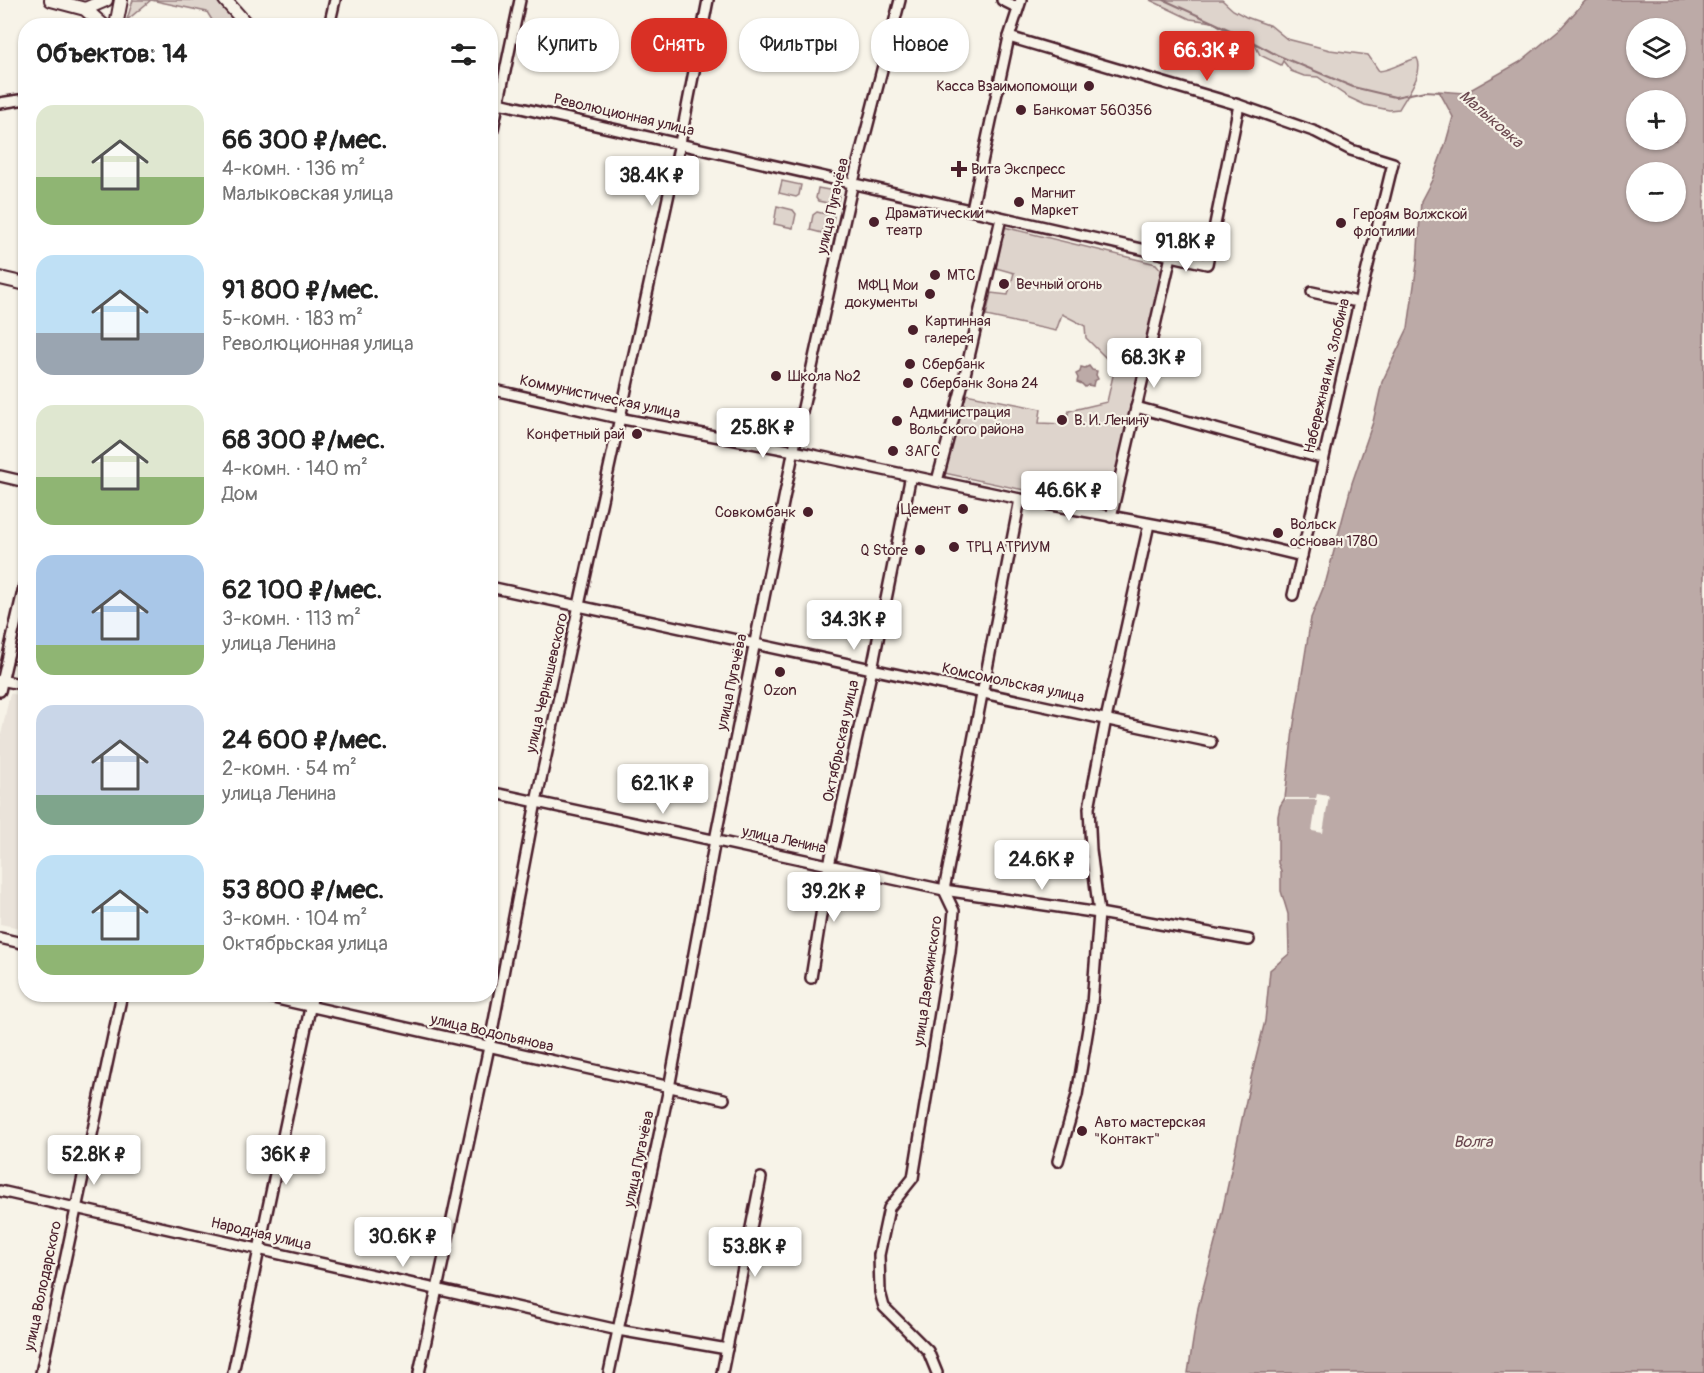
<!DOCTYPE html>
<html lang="ru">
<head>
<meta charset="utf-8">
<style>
	body { margin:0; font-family:Pangolin,sans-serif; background:#f2f2f2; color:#222; height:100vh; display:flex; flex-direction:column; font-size:22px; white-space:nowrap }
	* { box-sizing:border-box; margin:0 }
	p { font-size:20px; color:#767676 }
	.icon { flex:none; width:33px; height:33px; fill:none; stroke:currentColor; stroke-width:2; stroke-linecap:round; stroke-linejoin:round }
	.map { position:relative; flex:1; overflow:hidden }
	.drawer { position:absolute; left:18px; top:18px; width:480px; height:984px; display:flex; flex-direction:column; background:#fff; border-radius:24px; box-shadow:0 2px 4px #0004 }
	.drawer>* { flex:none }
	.guide { position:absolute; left:516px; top:18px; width:570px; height:54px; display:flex; gap:12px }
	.fabs { position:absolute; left:1626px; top:18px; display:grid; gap:12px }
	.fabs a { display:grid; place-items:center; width:60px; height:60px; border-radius:50%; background:#fff; box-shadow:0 2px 4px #0004; font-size:30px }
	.price { position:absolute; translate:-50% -51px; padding:0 14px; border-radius:6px; background:#fff; color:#222; font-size:20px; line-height:39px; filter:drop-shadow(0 2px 3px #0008) }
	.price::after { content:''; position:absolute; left:50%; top:36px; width:18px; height:14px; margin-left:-9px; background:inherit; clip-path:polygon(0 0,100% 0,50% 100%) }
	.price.selected { background:#d93025; color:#fff }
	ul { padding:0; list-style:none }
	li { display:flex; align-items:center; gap:18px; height:150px; padding:0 18px }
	li span { display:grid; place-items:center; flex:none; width:168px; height:120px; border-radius:18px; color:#555 }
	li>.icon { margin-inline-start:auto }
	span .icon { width:72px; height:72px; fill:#fffc; stroke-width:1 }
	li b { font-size:26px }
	h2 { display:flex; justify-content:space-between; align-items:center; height:72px; padding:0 18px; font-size:26px }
	.pill { padding:0 21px; border-radius:24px; background:#fff; box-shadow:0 2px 4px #0004; font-size:21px; line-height:54px }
	.pill.selected { background:#d93025; color:#fff }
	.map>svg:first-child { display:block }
</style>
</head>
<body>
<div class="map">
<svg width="1704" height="1373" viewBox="0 0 1704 1373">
	<rect width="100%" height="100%" fill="#f7f3e8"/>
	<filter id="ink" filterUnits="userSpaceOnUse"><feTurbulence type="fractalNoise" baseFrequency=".0167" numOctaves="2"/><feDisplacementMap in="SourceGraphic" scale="12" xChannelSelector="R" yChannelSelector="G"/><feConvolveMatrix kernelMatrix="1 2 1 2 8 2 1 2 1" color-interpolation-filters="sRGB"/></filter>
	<g filter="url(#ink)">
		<path fill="#eae3da" d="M10,693l15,4v232l-25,-5v-184z"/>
		<g fill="#ded4cc" stroke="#947a7c" stroke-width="1.5">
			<path d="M133,0h83l24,25h-25l-8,-13 -56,-12 -25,21 2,4 -3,1z"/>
			<path d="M1150,0h72l11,10 13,7 25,9 16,13 43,11 38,5 11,16c13,-1 25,-10 38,-13 8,15 -11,38 -18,51l-10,1 -24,-5 -17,-8 -30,-20 -14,-1 -13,-5 -8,-10 -2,4 -21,-10 -6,-12 -6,-7 -24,-7 -11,-7 -23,-3z"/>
			<path d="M782,181l19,4 -2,10 -3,2 -17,-4z"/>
			<path d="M818,188l22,4 -3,13 -19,-4 -2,-3z"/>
			<path d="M777,206l16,4 3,4 -3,14 -19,-4z"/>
			<path d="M817,212l17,4 -3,15 -8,-1 -1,3 -12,-3 3,-15z"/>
			<path d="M1004,227l152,37 6,7 -53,237 -165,-35 22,-79 75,15 -2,14 26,1 4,-13 38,-9 8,-35 -29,-29 -1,-12 -23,-12 -6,17 -70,-15 5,-23 17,2 6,-22 -18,-5z"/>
		</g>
		<g fill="#bcaaa7" stroke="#8e7275" stroke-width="1.5" fill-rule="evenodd">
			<path d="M1586,0h118v1373h-516l10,-65 20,-77 32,-149 15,-61 5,-51 19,-16 -1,-40 -7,-23v-20l-3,-8v-47l2,-10 5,-8 8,-68 18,-112 15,-37 26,-98 21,-61 9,-40 26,-54 9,-64 4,-63 11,-21 14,-38 7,-25 -14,-26 26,2 55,-31 41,-34zM1636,28h40v40h-40zM1636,100h40v40h-40zM1636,172h40v40h-40z"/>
			<path d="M1089,366l3,4 5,1 -1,4 2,4 -4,2 -1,5 -5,-1 -3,2 -3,-3 -5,-2 1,-4 -2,-4 4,-2 1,-5 4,1z"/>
		</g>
		<path fill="#f7f3e8" d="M1317,794l12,2 -6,37 -11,-2 5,-31h-32v-2h31z"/>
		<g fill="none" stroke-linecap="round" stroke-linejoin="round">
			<path stroke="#8e7275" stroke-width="2" d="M1164,0l66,30 47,25 76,32 42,10 30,-6 15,1"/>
			<g stroke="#4a1f2b" stroke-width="14">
				<g id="minor">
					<path d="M1002,0l16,8"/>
					<path d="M329,26l6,-26"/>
					<path d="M1009,37l230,68 77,27 35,18 42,13 -34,139 -66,293"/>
					<path d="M490,101l717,163 32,-159"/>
					<path d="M0,103l26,-4"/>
					<path d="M490,143l30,-143"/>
					<path d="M972,209l37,-172 12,-37"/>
					<path d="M1312,292l41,9"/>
					<path d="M490,389l128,29 176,33 226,48 212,40 70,17"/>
					<path d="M1136,407l181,50"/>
					<path d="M0,476l26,6"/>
					<path d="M937,481l27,-102 37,-161"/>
					<path d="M1111,517l60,-261"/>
					<path d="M490,587c241,51 481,103 721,155"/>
					<path d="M0,680l26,5"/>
					<path d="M0,691l26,-113"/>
					<path d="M490,792l454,98 155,23 150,27"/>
					<path d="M0,938l26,6"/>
					<path d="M811,978l18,-113 43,-196 39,-194"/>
					<path d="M255,994l469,105"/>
					<path d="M1058,1161l19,-66 15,-91 7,-91 -8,-63 -2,-42 17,-89 43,-195"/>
					<path d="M0,1191l618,139 109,19"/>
					<path d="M41,1373l81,-379"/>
					<path d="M233,1373l80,-379"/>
					<path d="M419,1373l70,-326 47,-245 144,-659 28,-143"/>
					<path d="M609,1373l60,-285 46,-248 80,-396 58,-262 47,-182"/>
					<path d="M722,1373l39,-195"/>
					<path d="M937,1373l-9,-22 -44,-44 -4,-15 -1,-37 10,-47 24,-30 37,-226 4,-41 -10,-21 76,-391"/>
				</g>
			</g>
			<g stroke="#4a1f2b" stroke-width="16">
				<g id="major">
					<path d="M51,0l34,9 19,17"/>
					<path d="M225,0l23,26"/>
					<path d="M85,9l21,-9"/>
					<path d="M116,26l5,-26"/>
					<path d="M0,278l26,6"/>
				</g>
			</g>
			<use href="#minor" stroke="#f7f3e8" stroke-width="9"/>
			<use href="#major" stroke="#f7f3e8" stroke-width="12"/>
		</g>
	</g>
	<g fill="#4a1f2b" stroke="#f7f3e8" stroke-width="2">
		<circle cx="1089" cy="86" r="6"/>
		<circle cx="1021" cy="110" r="6"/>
		<path d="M956 160h6v6h6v6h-6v6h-6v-6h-6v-6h6z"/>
		<circle cx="1019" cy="202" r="6"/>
		<circle cx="874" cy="222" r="6"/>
		<circle cx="1341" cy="223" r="6"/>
		<circle cx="935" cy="275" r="6"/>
		<circle cx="1004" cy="284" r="6"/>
		<circle cx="930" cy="294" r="6"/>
		<circle cx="913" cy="330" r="6"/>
		<circle cx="910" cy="364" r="6"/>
		<circle cx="776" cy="376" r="6"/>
		<circle cx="908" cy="383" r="6"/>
		<circle cx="1062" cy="420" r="6"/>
		<circle cx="897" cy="421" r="6"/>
		<circle cx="637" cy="434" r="6"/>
		<circle cx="893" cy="451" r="6"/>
		<circle cx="963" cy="509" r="6"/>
		<circle cx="808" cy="512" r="6"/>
		<circle cx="1278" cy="533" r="6"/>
		<circle cx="954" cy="547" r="6"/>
		<circle cx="920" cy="550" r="6"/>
		<circle cx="780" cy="672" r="6"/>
		<circle cx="1082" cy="1131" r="6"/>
	</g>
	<g text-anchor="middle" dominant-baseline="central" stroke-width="4.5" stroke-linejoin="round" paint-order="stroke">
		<g font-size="15" fill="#4a1f2b" stroke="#f7f3e8" text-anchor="start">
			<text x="1077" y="86" text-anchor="end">Касса Взаимопомощи</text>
			<text x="1033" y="110">Банкомат 560356</text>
			<text x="971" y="169">Вита Экспресс</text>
			<text x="1031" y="193">Магнит<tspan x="1031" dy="17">Маркет</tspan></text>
			<text x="886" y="213">Драматический<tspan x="886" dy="17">театр</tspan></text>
			<text x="1353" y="214">Героям Волжской<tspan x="1353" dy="17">флотилии</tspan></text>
			<text x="947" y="275">МТС</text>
			<text x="1016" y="284">Вечный огонь</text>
			<text x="918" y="285" text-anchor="end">МФЦ Мои<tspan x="918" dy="17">документы</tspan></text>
			<text x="925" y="321">Картинная<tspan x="925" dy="17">галерея</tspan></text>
			<text x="922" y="364">Сбербанк</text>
			<text x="788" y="376">Школа №2</text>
			<text x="920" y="383">Сбербанк Зона 24</text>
			<text x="909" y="412">Администрация<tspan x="909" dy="17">Вольского района</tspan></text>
			<text x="1074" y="420">В. И. Ленину</text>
			<text x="625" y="434" text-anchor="end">Конфетный рай</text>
			<text x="905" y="451">ЗАГС</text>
			<text x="951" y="509" text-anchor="end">Цемент</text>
			<text x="796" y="512" text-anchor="end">Совкомбанк</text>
			<text x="1290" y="524">Вольск<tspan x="1290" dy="17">основан 1780</tspan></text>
			<text x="966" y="547">ТРЦ АТРИУМ</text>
			<text x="908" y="550" text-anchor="end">Q Store</text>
			<text x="780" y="690" text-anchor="middle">Ozon</text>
			<text x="1094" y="1122">Авто мастерская<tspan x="1094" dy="17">"Контакт"</tspan></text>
		</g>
		<g font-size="15" fill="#4a1f2b" stroke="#f7f3e8">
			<text transform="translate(624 115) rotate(13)">Революционная улица</text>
			<text transform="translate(833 206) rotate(-77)">улица Пугачёва</text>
			<text transform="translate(1327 376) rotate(-77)">Набережная им. Злобина</text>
			<text transform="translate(600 397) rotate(12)">Коммунистическая улица</text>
			<text transform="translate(732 682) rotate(-78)">улица Пугачёва</text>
			<text transform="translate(547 683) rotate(-77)">улица Чернышевского</text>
			<text transform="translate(1013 683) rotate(12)">Комсомольская улица</text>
			<text transform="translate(841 741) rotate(-78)">Октябрьская улица</text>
			<text transform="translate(784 840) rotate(12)">улица Ленина</text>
			<text transform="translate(928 981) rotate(-82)">улица Дзержинского</text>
			<text transform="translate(492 1033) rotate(13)">улица Водопьянова</text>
			<text transform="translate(639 1159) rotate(-78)">улица Пугачёва</text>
			<text transform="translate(261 1234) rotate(13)">Народная улица</text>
			<text transform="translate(43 1286) rotate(-78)">улица Володарского</text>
		</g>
		<g font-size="16" font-style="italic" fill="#6c4950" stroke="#f7f3e8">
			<text transform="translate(1491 119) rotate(41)">Малыковка</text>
			<text x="1473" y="1142">Волга</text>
		</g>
	</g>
</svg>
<div class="fabs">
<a><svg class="icon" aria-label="layers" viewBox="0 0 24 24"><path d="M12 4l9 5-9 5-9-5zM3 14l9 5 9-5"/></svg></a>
<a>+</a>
<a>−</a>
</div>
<b class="price selected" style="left:1207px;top:82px">66.3K ₽</b>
<b class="price" style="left:652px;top:207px">38.4K ₽</b>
<b class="price" style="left:1186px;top:273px">91.8K ₽</b>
<b class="price" style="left:1154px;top:389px">68.3K ₽</b>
<b class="price" style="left:763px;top:459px">25.8K ₽</b>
<b class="price" style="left:1069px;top:522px">46.6K ₽</b>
<b class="price" style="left:854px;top:651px">34.3K ₽</b>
<b class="price" style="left:663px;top:815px">62.1K ₽</b>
<b class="price" style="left:1042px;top:891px">24.6K ₽</b>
<b class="price" style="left:834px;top:923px">39.2K ₽</b>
<b class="price" style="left:94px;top:1186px">52.8K ₽</b>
<b class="price" style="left:286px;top:1186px">36K ₽</b>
<b class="price" style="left:403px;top:1268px">30.6K ₽</b>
<b class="price" style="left:755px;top:1278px">53.8K ₽</b>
<div class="guide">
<a class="pill">Купить</a>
<a class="pill selected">Снять</a>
<a class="pill">Фильтры</a>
<a class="pill">Новое</a>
</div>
<section class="drawer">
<h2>Объектов: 14<svg class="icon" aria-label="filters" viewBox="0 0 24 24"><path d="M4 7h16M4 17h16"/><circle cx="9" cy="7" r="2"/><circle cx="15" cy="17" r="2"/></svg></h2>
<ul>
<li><span style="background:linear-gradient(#dfe7d0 60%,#8fb573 0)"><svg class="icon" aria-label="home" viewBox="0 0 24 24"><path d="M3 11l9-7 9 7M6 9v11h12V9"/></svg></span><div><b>66 300 ₽/мес.</b><p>4-комн. · 136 m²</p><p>Малыковская улица</p></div></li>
<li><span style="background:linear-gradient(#bfe0f5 65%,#9aa5b1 0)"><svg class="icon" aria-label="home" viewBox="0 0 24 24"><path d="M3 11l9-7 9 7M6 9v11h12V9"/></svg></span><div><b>91 800 ₽/мес.</b><p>5-комн. · 183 m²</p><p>Революционная улица</p></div></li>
<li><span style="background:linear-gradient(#dfe7d0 60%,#8fb573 0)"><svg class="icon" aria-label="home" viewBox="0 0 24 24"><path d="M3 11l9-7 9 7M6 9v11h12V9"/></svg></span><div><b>68 300 ₽/мес.</b><p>4-комн. · 140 m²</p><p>Дом</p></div></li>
<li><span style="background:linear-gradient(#a9c7e8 75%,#8fb573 0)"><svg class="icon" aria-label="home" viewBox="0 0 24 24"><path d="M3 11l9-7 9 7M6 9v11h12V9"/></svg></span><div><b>62 100 ₽/мес.</b><p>3-комн. · 113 m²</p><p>улица Ленина</p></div></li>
<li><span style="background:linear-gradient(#c9d6e8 75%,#7fa58c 0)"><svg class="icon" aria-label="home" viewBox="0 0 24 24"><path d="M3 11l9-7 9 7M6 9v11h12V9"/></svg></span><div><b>24 600 ₽/мес.</b><p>2-комн. · 54 m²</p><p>улица Ленина</p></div></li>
<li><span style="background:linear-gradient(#bfe0f5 75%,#8fb573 0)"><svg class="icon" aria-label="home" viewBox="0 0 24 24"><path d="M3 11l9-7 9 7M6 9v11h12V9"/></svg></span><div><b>53 800 ₽/мес.</b><p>3-комн. · 104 m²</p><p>Октябрьская улица</p></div></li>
</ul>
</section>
</div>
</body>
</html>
